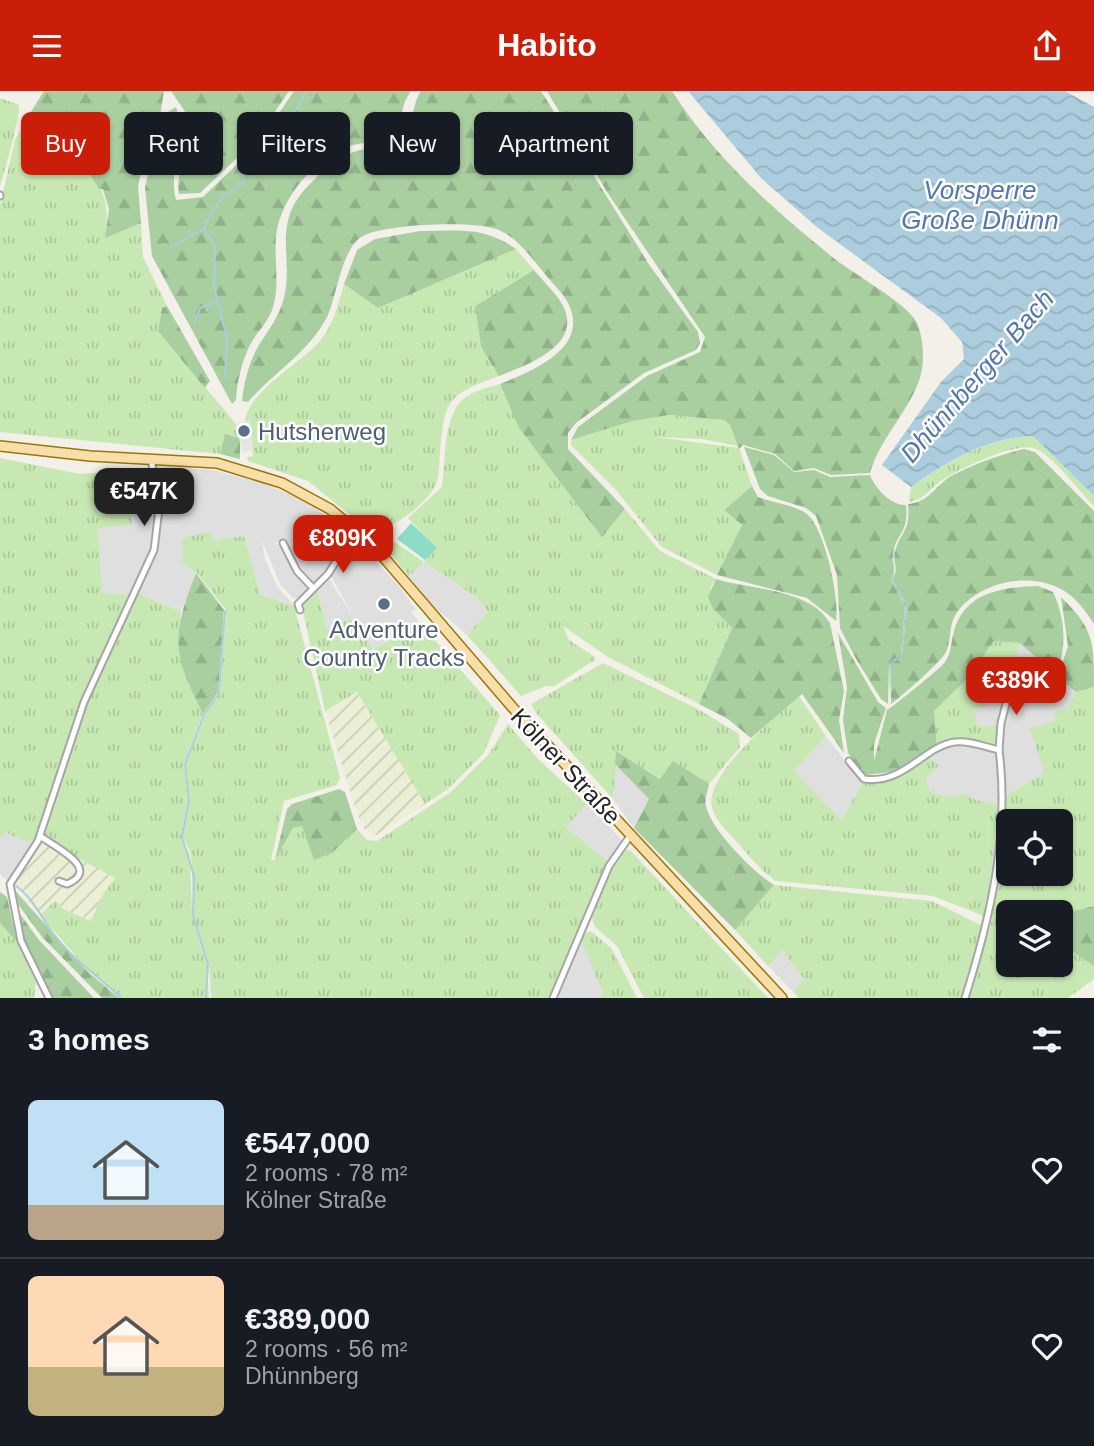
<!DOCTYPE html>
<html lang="en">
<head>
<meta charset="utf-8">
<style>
	body { margin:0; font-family:Helvetica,sans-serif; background:#20242c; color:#f1f3f6; height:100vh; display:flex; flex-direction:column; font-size:26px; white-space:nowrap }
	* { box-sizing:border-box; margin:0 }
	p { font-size:23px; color:#9ea1a6 }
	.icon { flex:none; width:38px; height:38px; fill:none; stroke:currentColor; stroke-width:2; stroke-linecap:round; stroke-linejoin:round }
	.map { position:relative; height:907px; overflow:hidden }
	.side { display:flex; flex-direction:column; background:#171b24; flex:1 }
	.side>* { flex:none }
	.guide { position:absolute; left:21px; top:21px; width:700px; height:63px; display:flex; gap:14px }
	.tools { position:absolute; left:996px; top:718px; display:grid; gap:14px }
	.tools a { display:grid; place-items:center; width:77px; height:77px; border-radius:10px; background:#171b24; box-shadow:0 2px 5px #0004; font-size:35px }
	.price { position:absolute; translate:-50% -60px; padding:0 16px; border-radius:14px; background:#ca1e09; color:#fff; font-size:23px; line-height:46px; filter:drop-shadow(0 2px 4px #0008) }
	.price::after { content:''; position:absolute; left:50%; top:42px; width:21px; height:16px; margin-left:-10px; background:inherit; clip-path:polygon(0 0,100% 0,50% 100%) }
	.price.current { background:#222; color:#fff }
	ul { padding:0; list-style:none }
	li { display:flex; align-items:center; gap:21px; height:175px; padding:0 28px }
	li+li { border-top:2px solid #363941 }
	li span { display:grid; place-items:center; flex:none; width:196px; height:140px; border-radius:10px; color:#555 }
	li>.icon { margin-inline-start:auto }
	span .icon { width:84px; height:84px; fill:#fffc; stroke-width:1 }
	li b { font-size:30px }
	h2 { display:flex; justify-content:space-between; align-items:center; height:84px; padding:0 28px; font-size:30px }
	.tag { padding:0 24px; border-radius:10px; background:#171b24; box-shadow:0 2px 5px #0004; font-size:24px; line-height:63px }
	.tag.current { background:#ca1e09; color:#fff }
	header { display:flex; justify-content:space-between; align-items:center; height:91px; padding:0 28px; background:#ca1e09; color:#fff; font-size:32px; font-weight:700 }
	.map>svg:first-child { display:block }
</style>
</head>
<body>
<header><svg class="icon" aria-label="menu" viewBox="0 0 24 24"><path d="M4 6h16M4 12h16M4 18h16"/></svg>Habito<svg class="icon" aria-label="share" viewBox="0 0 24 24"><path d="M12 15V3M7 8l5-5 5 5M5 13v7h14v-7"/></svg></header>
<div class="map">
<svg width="1094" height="907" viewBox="0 0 1094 907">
	<defs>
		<pattern id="farmland-furrows" width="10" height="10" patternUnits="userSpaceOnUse" patternTransform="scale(1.75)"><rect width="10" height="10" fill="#eaefd6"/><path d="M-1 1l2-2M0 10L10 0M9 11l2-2" fill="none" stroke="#c8cdb7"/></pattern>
		<pattern id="grass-tufts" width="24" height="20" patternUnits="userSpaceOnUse" patternTransform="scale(1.75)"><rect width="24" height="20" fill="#c7e8b3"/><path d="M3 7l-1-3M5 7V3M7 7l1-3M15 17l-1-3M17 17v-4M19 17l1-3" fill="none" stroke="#abc79a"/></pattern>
		<pattern id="forest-firs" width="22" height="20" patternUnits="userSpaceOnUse" patternTransform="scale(1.75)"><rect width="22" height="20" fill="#a9cfa0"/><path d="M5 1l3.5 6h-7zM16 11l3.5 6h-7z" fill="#91b18a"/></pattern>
		<pattern id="water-waves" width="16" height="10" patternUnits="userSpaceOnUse" patternTransform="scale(1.75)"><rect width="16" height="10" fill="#accddd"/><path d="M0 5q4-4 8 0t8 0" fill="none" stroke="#94b0bd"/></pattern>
	</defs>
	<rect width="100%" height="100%" fill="#f2f0e9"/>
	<g fill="#e0dfdf">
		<path d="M158,375l55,4 50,13 46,20 39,32 -21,36 -13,12 -16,-16v-9l-6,-1 -8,-16 -11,2 8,2 11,24 16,16 1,3 -10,10h-6l-13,-14 -18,-43 3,18 12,27 17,20 -34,-12 -16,-57 -61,28 13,8 -15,39 -44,-19 19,-42 3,-21 1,-37 -5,-22z"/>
		<path d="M145,379l6,3 5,28 -5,49 -20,46 -29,-4 -4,-65 34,-2 -6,-54z"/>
		<path d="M353,447l46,48 17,24 -5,1 8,11 -46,28 -46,-18 -10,-44 12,-9 25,39 -24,-44z"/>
		<path d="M424,471l51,34 13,15 -21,24 -38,-33 -20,-26z"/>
		<path d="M1020,552l56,49 -8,15 -14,5 2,9 -12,52 -41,24 -3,-72 -22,1 -5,-17 14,-4 -2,-7 12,-13 11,4z"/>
		<path d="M826,645l36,47 -20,37 -48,-49z"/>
		<path d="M957,652l38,9 3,11 1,42 -23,-5 -11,-7 -17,4 -18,-5 -4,-13 13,-14 -11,-8 12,-9z"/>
		<path d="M615,673l35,35 -16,29 -21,-29z"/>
		<path d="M587,713l35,36 -13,22 -43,-35z"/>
		<path d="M5,740l21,11 10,-2 -27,42 -9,-8v-35z"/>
		<path d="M581,849l23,53 -3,5h-45z"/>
		<path d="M783,860l21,28 -11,13 -25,-26z"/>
	</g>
	<g fill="url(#farmland-furrows)">
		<path d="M357,601l68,112 -48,31 -9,-2 -7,-8 -36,-114z"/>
		<path d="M42,742l15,14 58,31 -12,16 -12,27 -26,-11 -10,-9 -15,14 -27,-34z"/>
	</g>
	<g fill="url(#grass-tufts)" fill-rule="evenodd">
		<path d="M0,7l19,7c2,7 -15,69 -19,81z"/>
		<path d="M29,24l39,13c14,50 47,50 37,109l36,-14 2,34 24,49 -5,2 -4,23 78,93 4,14 -15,-4 -5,20 -220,-22v-226l15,-66z"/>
		<path d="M516,158l18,21 -59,36 6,41 18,29c-51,19 -54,22 -59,76 -1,10 0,23 -4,32 -9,21 -42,41 -61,51l-67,-54 -60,-20 -1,-4 6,-1 -3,-35h-5c4,-30 53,-56 73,-78 15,-16 20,-38 26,-59l34,24z"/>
		<path d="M500,293l19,44 83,108 23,-27 35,42 56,28 -5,8 2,22 19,19 -33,76 -91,-47 -45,-31 6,14 26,17v3l-41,26h-8l-25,10 -54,-61 21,-24 -13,-15 -51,-34 -15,14 -27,-33 5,-6 37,25 12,-14 -28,-30 34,-31c4,-26 0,-78 27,-92 9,-5 21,-8 31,-11z"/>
		<path d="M669,324l55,5 6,5 8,21 -36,-7 -46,-2 83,11 13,38 -28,24 18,15 -25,50 -55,-28 -47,-58 -44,-44v-5l62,-19z"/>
		<path d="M1033,345l61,60v10c-14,-14 -41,-50 -58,-57 -20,-8 -74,19 -92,30 -13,8 -18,20 -35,23l2,-15c37,-26 76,-49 122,-51z"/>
		<path d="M0,367l80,16 46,-3 6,54 -34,3 4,64 30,4 -50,106 -46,138 -10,2 -21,-10 -5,7z"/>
		<path d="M210,440l3,10 31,-5 16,58 34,12 46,172 -3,7 -53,16 -13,59h4l18,-32 9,-3 31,27 24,-23 10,11 10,1 74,-49 37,-37 20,-31 29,34 50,46 -21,23 43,35 -57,136h-341l-2,-34 -15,-49 -3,-61 -8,-17 7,-36 -4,-37 19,-49 15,-22 6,-83 -29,-37 -14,-8 -1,-26z"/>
		<path d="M317,497l10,43 24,-13 22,32 46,-28 81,93 -16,38 -36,36 -23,15 -68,-112 -32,19 -23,-104z"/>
		<path d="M137,502l44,19c-5,47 1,60 22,102l-19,49 4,38 -7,36 9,18 2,60 15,49 2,34h-87l-34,-28 -48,-55 15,-14 10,9 26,11 12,-27 12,-16 -58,-31 -15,-14 43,-131z"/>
		<path d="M994,550l26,2 -12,46 -11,-3 -12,12 2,7 -13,5 4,16 22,-1 -3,21 -39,-6 -21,7 -3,-36 32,-31z"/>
		<path d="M603,572l95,46 41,25 1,13 -31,37 -36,-22 -12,17 -44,-27 -4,47 -76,-85 -6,-10z"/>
		<path d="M1094,596v219l-33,8 -1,-2h-52v52h52l1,-21 33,23v13l-26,19h-99l23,-79 11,-122 41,-24 -14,-45 25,-7 -1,-9 14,-5 8,-15zM1008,730h52v52h-52z"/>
		<path d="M799,605l27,40 -32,35 48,49 20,-37c21,5 49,-14 66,-26l11,8 -13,14 4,13 18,5 17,-4 11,7 23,5 -13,112 -53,-21 -157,-15c-16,-11 -26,-24 -38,-38 -9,-10 -22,-21 -26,-35 -9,-33 65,-92 87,-112z"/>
		<path d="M626,759h4l138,148h-124l-27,-52 -23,-20 -2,-9 20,-48z"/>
		<path d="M774,794l158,16 51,25 -22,72h-163l-5,-6 11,-13 -21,-28 -15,15 -33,-36z"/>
		<path d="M0,832l17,19 19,39 -2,17h-34z"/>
		<path d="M591,840l21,18 25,49h-36l2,-5 -22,-53 4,-7z"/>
	</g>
	<g fill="url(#forest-firs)">
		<path d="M44,0h120l-6,38 -15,33 -5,25 3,36 -36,15 4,-29 -6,-20h-4l-24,-38 -7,-23 -39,-13z"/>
		<path d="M171,0h118l-34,50 -55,52 -21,1 -1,-8 8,-73z"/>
		<path d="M294,0h117l-6,10 -9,33c-18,11 -41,6 -61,18 -29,17 -56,52 -59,85 -2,24 4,47 -3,70 -4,14 -15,24 -22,36 -9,17 -14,38 -15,57l-4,4 -80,-148 -7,-68 5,-23 15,-35 3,-18 8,-5c10,30 -8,63 0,93l27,-3 55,-53z"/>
		<path d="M421,0h120l109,175 48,66 2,11 -4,7 -52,23 -68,50 -8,10v16l57,60 -23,28 -83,-109 -19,-44c32,-13 91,-36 68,-81 -5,-10 -16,-20 -23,-29 -13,-15 -26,-35 -46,-44 -24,-10 -113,-6 -136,6 -22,12 -26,61 -36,81 -17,34 -55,57 -79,85l-6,-1c2,-18 7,-40 17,-56 10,-16 20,-28 25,-47 10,-41 -13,-74 24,-112 13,-14 30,-29 48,-35 15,-5 34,2 46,-10 12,-12 9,-36 19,-50z"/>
		<path d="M547,0h125c41,65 100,117 159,165 19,16 74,46 85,65 7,14 9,37 5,53 -8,33 -41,63 -51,99l-39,2 -17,-7 -20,3 -19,-17 -32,-9 -4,4 -9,-24 -6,-5 -55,-5 -36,6 -62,19 7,-13 69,-51 53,-24 5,-15 -98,-145z"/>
		<path d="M420,140c38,0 64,-5 96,18l-138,59 -34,-24 13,-34 18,-11z"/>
		<path d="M534,179c9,11 21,22 28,34 23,41 -35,61 -63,72l-18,-29 -6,-41z"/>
		<path d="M167,215l43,75 -5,7 -47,-57 4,-23z"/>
		<path d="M225,343l15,4v21l-20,-5z"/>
		<path d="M744,356l30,8 20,17 20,-2 16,7 40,-2c5,13 21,31 36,30 3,28 -9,27 -13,48 -2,12 5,13 -2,27l14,26 -4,49 -12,8 -1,41 -7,-5 -25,-40 -16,-31 -3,-53 -21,-59 -10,-8 -38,-12 -8,-7z"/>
		<path d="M1024,358l11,3 59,59v113c-8,-12 -16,-24 -28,-32 -33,-22 -85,-11 -108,19 -10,13 -6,27 -12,41 -4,9 -46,46 -55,52v-40l11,-8 5,-50 -14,-26c6,-11 0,-16 2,-27 5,-23 16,-20 13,-49 21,-1 28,-20 45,-29 21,-11 48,-21 71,-26z"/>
		<path d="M752,395l6,11c15,6 40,8 51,19 16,16 31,83 27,105l-29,-23 -90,-23 25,-50 -18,-15z"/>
		<path d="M196,482l28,37 -6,82 -15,22c-31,-60 -32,-78 -7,-141z"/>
		<path d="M716,488c36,11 92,9 114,44l14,68 -5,29 5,33 -42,-59 -51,44 -23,-19 -29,-15 33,-76 -19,-19 -5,-12z"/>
		<path d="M1038,495l15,6c12,25 15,57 2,82l-35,-31 -26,-2 -28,39 -32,31 3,36 -37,24 -35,4 -17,-22 -5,-33 4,-33 -9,-54 40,69 8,6 -12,36v17l13,-51c6,-3 55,-43 58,-48 7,-10 6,-21 9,-31 11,-40 50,-44 84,-45z"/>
		<path d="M1061,506c33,32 33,45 33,90l-18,5 -18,-15 10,-31z"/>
		<path d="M616,660l44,28 13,-18 36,23c-1,7 -5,16 -3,22 5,24 48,67 68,79l-39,45 -101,-102 15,-29 -34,-35z"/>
		<path d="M339,698l6,3 12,37 -24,23 -19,8 -12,-34 -9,2 -18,32 12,-51 5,-5z"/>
		<path d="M11,795l76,85 32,27h-17l-60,-61 -30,-41z"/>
		<path d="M0,801l7,5 10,45 -17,-19z"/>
		<path d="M1094,815v60l-34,-23 1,-29z"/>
		<path d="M15,816l24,33 55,58h-41l-29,-57z"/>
	</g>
	<path fill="#8cdcc6" d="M411,432l26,25 -12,12 -28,-21z"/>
	<path fill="#e6e6e6" d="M250,329l3,29 -6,3 -5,-1 -6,-27z"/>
	<g fill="url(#water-waves)">
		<path d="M688,0h377l29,16v389l-61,-60c-47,2 -85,25 -122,51l-29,-22 59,-83 23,-23 -2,-17 -21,-24 -123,-90 -57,-50z"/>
		<path d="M908,413c3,29 -8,26 -13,49 -2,11 4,16 -2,27l14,26 -5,50 -11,8 -1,36 -1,-37 12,-8 4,-49 -14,-26 5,-9 -3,-17 15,-31z"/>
	</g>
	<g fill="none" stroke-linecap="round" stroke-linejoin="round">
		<g stroke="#accddd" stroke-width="2">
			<path d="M171,156l33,-19"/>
			<path d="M195,230l5,-13 15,-6"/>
			<path d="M225,287l2,-40 -13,-51 1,-40 -10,-17v-7l19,-28 16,-9 10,-18 26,-28 9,-20 15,-14 5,-15"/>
			<path d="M16,795c16,11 25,31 37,47 18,25 45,43 68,65"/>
			<path d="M206,907l2,-34 -15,-49 1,-39 -12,-39 7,-36 -4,-37 19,-49 15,-22 6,-82"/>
		</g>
		<g stroke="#a6a6a6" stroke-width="9">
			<g id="minor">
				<path d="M0,105v-1"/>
				<path d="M283,452l14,28 16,17"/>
				<path d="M300,519l-2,-6 30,-30 28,-44"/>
				<path d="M999,659l2,-27 7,-27 18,-10h14"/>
				<path d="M849,670l15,18c40,6 60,-33 91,-37 14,-2 30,5 44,8 11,84 -9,169 -34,248"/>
				<path d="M40,745c13,10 63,33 27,48l-8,-3"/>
				<path d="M49,907l-28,-57 -11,-57 28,-43 46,-139 70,-152 5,-41 -8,-51"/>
				<path d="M553,907l56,-132 21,-30"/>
			</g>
		</g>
		<g stroke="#997807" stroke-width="12">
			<path id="primary" d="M0,355l90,10 127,7 65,20 48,26 44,37 139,162 269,290"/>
		</g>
		<use href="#minor" stroke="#fff" stroke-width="5"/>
		<use href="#primary" stroke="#f8dea8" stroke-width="9"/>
	</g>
	<g fill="#5c6f8a" stroke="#fff" stroke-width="2.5">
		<circle cx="244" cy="340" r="7"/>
		<circle cx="384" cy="513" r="7"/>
	</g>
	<g text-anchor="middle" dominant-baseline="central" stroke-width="5" stroke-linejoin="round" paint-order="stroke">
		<g font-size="24" fill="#4e5e75" stroke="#fff" text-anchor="start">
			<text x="258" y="340">Hutsherweg</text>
			<text x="384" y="538" text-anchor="middle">Adventure<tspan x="384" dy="28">Country Tracks</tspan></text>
		</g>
		<g font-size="24" fill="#222" stroke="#fff">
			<text transform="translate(566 675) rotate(47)">Kölner Straße</text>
		</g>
		<g font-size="26" font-style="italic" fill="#5276ae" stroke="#fff">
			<text x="980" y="99">Vorsperre<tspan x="980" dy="30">Große Dhünn</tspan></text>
			<text transform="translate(977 285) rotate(-49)">Dhünnberger Bach</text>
		</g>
	</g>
</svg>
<div class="tools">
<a><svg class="icon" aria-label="locate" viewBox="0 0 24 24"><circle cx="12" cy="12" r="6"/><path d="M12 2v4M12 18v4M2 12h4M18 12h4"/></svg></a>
<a><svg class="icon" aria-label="layers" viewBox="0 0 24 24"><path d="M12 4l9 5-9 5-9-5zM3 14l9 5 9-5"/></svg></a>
</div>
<b class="price current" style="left:144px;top:437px">€547K</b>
<b class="price" style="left:343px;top:484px">€809K</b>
<b class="price" style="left:1016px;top:626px">€389K</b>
<div class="guide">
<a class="tag current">Buy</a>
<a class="tag">Rent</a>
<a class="tag">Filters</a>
<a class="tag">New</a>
<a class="tag">Apartment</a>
</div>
</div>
<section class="side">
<h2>3 homes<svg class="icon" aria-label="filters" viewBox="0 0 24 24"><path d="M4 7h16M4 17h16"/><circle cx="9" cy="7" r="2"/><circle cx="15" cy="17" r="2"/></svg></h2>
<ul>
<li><span style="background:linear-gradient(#bfe0f5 75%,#b9a48a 0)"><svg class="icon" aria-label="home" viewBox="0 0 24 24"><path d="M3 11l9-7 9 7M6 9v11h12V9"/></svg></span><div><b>€547,000</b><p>2 rooms · 78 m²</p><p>Kölner Straße</p></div><svg class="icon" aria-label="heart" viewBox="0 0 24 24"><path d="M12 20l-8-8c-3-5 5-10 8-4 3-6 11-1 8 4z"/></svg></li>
<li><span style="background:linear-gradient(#ffd9b3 65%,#c2b280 0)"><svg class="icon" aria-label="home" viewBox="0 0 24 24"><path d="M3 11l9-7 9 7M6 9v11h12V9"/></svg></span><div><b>€389,000</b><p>2 rooms · 56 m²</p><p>Dhünnberg</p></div><svg class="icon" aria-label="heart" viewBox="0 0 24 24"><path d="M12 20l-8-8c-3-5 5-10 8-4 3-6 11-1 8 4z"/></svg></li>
</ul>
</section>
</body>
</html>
